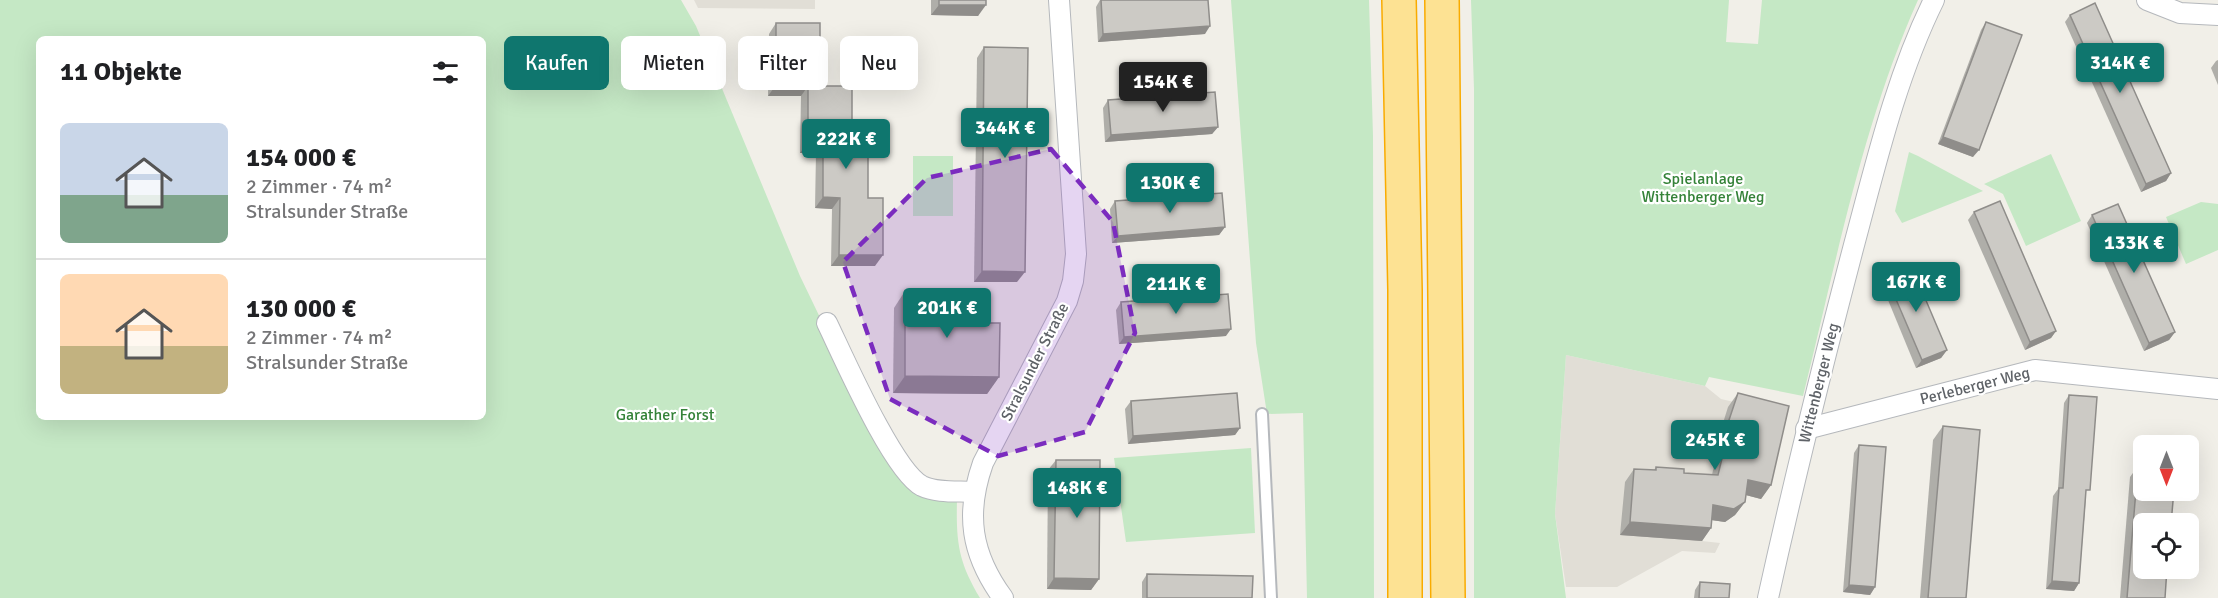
<!DOCTYPE html>
<html lang="de">
<head>
<meta charset="utf-8">
<style>
	body { margin:0; font-family:Signika,sans-serif; background:#f2f2f2; color:#202124; height:100vh; display:flex; flex-direction:column; font-size:22px; white-space:nowrap }
	* { box-sizing:border-box; margin:0 }
	p { font-size:20px; color:#757577 }
	.icon { flex:none; width:33px; height:33px; fill:none; stroke:currentColor; stroke-width:2; stroke-linecap:round; stroke-linejoin:round }
	.map { position:relative; flex:1; overflow:hidden }
	.sheet { position:absolute; left:36px; top:36px; width:450px; height:384px; display:flex; flex-direction:column; background:#fff; border-radius:9px; box-shadow:0 6px 24px #0002 }
	.sheet>* { flex:none }
	.banner { position:absolute; left:504px; top:36px; width:570px; height:54px; display:flex; gap:12px }
	.needle { width:39px; rotate:180deg }
	.tools { position:absolute; left:2133px; top:435px; display:grid; gap:12px }
	.tools a { display:grid; place-items:center; width:66px; height:66px; border-radius:9px; background:#fff; box-shadow:0 6px 24px #0002; font-size:30px }
	.price { position:absolute; translate:-50% -51px; padding:0 14px; border-radius:6px; background:#0f766e; color:#fff; font-size:20px; line-height:39px; filter:drop-shadow(0 2px 3px #0008) }
	.price::after { content:''; position:absolute; left:50%; top:36px; width:18px; height:14px; margin-left:-9px; background:inherit; clip-path:polygon(0 0,100% 0,50% 100%) }
	.price.selected { background:#222; color:#fff }
	ul { padding:0; list-style:none }
	li { display:flex; align-items:center; gap:18px; height:150px; padding:0 24px }
	li+li { border-top:2px solid #e0e0e0 }
	li span { display:grid; place-items:center; flex:none; width:168px; height:120px; border-radius:9px; color:#555 }
	li>.icon { margin-inline-start:auto }
	span .icon { width:72px; height:72px; fill:#fffc; stroke-width:1 }
	li b { font-size:26px }
	h2 { display:flex; justify-content:space-between; align-items:center; height:72px; padding:0 24px; font-size:26px }
	.pill { padding:0 21px; border-radius:9px; background:#fff; box-shadow:0 6px 24px #0002; font-size:21px; line-height:54px }
	.pill.selected { background:#0f766e; color:#fff }
	.map>svg:first-child { display:block }
</style>
</head>
<body>
<div class="map">
<svg width="2218" height="598" viewBox="0 0 2218 598">
	<rect width="100%" height="100%" fill="#f1efe8"/>
	<g fill="#e1ded6">
		<path d="M694,0h121v9l-117,-1z"/>
		<path d="M1566,355l139,31 16,13 56,13 3,8 -19,79 -15,-4 -21,27 -13,-2 -9,6 -1,15 18,2 -5,10 -33,-2 -65,36h-51l-11,-73z"/>
	</g>
	<g fill="#c5e8c5" fill-rule="evenodd">
		<path d="M0,0h681l15,26 104,250 68,141 35,61 54,21c-1,43 1,62 23,99h-980zM39,39h444v378h-444z"/>
		<path d="M1231,0h138l4,136 1,462h-67l-4,-185 -36,1 -11,-71z"/>
		<path d="M1471,0h258l-3,42 32,2 4,-44h156c-56,125 -82,263 -115,396l-94,-19 -4,9 -139,-31 -11,159 11,84h-92v-509z"/>
		<path d="M1909,152l9,4 65,35 -81,32 -7,-12z"/>
		<path d="M2051,154l30,67 -55,25 -23,-52 -19,-10z"/>
		<rect x="913" y="156" width="40" height="60"/>
		<path d="M2201,202l17,2v46l-32,14 -20,-47z"/>
		<path d="M1251,448l4,85 -129,9 -12,-84z"/>
	</g>
	<g fill="none" stroke-linecap="round" stroke-linejoin="round">
		<g stroke="#b5b8bc" stroke-width="14">
			<path id="lane" d="M1262,414l9,184"/>
		</g>
		<g stroke="#b5b8bc" stroke-width="22">
			<g id="street">
				<path d="M2147,0l33,13 38,2"/>
				<path d="M827,323c16,33 66,148 95,163 15,7 35,5 51,6"/>
				<path d="M1806,429l229,-59 183,19"/>
				<path d="M1003,598c-32,-44 -38,-84 -20,-135l84,-162 6,-20 3,-27 -17,-254"/>
				<path d="M1768,598c26,-118 55,-235 86,-353 22,-82 42,-168 80,-245"/>
			</g>
		</g>
		<g stroke="#f9ab00" stroke-width="36">
			<g id="highway">
				<path d="M1399,0l6,290v308"/>
				<path d="M1442,0l6,598"/>
			</g>
		</g>
		<use href="#lane" stroke="#fff" stroke-width="10"/>
		<use href="#street" stroke="#fff" stroke-width="20"/>
		<use href="#highway" stroke="#fde293" stroke-width="33"/>
	</g>
	<g fill="#afaea9">
		<path d="M931,0h55l-8,16 -47,-1z"/>
		<path d="M1100,0h108l-3,34 -107,8 -2,-35z"/>
		<path d="M2070,15l101,158 -5,8 -25,11 -76,-170z"/>
		<path d="M1986,22l-13,135 -35,-13 43,-114z"/>
		<path d="M776,23l44,63 32,56 16,56 7,68h-44l1,-57 -17,-1 1,-55h-16l1,-57h-33l1,-62z"/>
		<path d="M984,47l33,235h-43l3,-224z"/>
		<path d="M2218,60v25l-7,-17 5,-7z"/>
		<path d="M1108,100l110,27 -6,7 -107,8 -2,-34z"/>
		<path d="M1115,201l110,26 -6,8 -107,8 -2,-34z"/>
		<path d="M1974,212l82,119 -5,7 -26,12 -57,-130z"/>
		<path d="M2092,215l83,117 -6,8 -25,11 -57,-128z"/>
		<path d="M1886,276l61,74 -6,8 -25,10 -35,-85z"/>
		<path d="M905,291l54,32 40,54 -12,17 -94,-1 1,-85z"/>
		<path d="M1121,302l105,34 -107,8 -3,-34z"/>
		<path d="M1738,393l33,92 -10,14 -15,-4 -1,7 -10,13 -10,7 -13,-2 -1,8 -9,13 -82,-6 5,-53 9,-13 20,1 2,-3 28,6 28,2 4,-19 -3,-1 15,-48z"/>
		<path d="M2069,395l17,102 -7,86 -5,8 -28,-2 7,-93 5,-7 6,-86z"/>
		<path d="M1131,401l109,27 -5,7 -107,9 -3,-35z"/>
		<path d="M1943,426l23,172h-46l13,-158z"/>
		<path d="M1859,445l16,142 -5,8 -27,-3 11,-139z"/>
		<path d="M1056,460l43,119 -8,11 -44,-1 1,-119z"/>
		<path d="M2138,466l27,132h-45l10,-121z"/>
		<path d="M1147,574l105,24h-110v-16z"/>
		<path d="M1700,582l29,16h-35l1,-8z"/>
	</g>
	<g fill="#8f8d8a">
		<path d="M939,5h47l-8,11 -47,-1z"/>
		<path d="M1210,26l-5,8 -107,8 5,-8z"/>
		<path d="M776,85l32,1 -7,10h-33z"/>
		<path d="M1218,127l-6,7 -107,8 6,-7z"/>
		<path d="M1943,137l36,13 -6,7 -35,-13z"/>
		<path d="M808,142h15l-7,11h-16z"/>
		<path d="M2171,173l-5,8 -25,11 5,-8z"/>
		<path d="M823,197l17,1 -8,11 -17,-1z"/>
		<path d="M1225,227l-6,8 -107,8 6,-7z"/>
		<path d="M839,255h44l-8,11h-44z"/>
		<path d="M982,271l43,1 -8,10h-43z"/>
		<path d="M1231,329l-5,7 -107,8 5,-7z"/>
		<path d="M2056,331l-5,7 -26,12 5,-8z"/>
		<path d="M2175,332l-6,8 -25,11 5,-8z"/>
		<path d="M1947,350l-6,8 -25,10 6,-8z"/>
		<path d="M905,376l94,1 -12,17 -94,-1z"/>
		<path d="M1240,428l-5,7 -107,9 5,-8z"/>
		<path d="M1722,441l4,1 -10,14 -3,-1z"/>
		<path d="M1748,480l23,5 -10,14 -23,-6z"/>
		<path d="M1745,502l-10,13 -10,7 -21,-3 9,-14z"/>
		<path d="M1630,522l81,6 -9,13 -82,-6z"/>
		<path d="M1054,578l45,1 -8,11 -44,-1z"/>
		<path d="M2052,581l27,2 -5,8 -28,-2z"/>
		<path d="M1849,585l26,2 -5,8 -27,-3z"/>
	</g>
	<g fill="#cccac5" stroke="#8f8d8a" stroke-width="1.5">
		<rect x="939" y="0" width="47" height="5"/>
		<path d="M1101,0h107l2,26 -107,8z"/>
		<path d="M2095,3l76,170 -25,11 -76,-169z"/>
		<path d="M1986,22l36,13 -43,115 -36,-13z"/>
		<rect x="776" y="23" width="44" height="62"/>
		<path d="M984,47l44,1 -3,224 -43,-1z"/>
		<path d="M808,86h44v56h16v56h15v57h-44l1,-57 -17,-1v-55h-15z"/>
		<path d="M1215,92l3,35 -107,8 -3,-35z"/>
		<path d="M1222,193l3,34 -107,9 -3,-35z"/>
		<path d="M2000,201l56,130 -26,11 -56,-130z"/>
		<path d="M2118,204l57,128 -26,11 -57,-128z"/>
		<path d="M1911,265l36,85 -25,10 -36,-84z"/>
		<path d="M905,291l54,1v31h41l-1,54 -94,-1z"/>
		<path d="M1228,294l3,35 -107,8 -3,-35z"/>
		<path d="M1237,393l3,35 -107,8 -2,-35z"/>
		<path d="M1738,393l51,13 -18,79 -23,-5 -3,22 -11,7 -21,-4 -2,23 -81,-6 4,-53 22,1v-3l28,2v4l34,2 8,-33 -4,-1z"/>
		<path d="M2069,395l28,2 -7,93h-4l-7,93 -27,-2 7,-93h4z"/>
		<path d="M1943,426l37,4 -14,168h-38z"/>
		<path d="M1859,445l27,2 -11,140 -26,-2z"/>
		<path d="M1056,460h44l-1,119 -45,-1z"/>
		<path d="M2138,466h6v24h30l-3,34h-27v44h23l-2,30h-38z"/>
		<path d="M1147,574l106,2 -1,22h-105z"/>
		<path d="M1700,582l30,2 -1,14h-30z"/>
	</g>
	<path fill="#7b2cbf" fill-opacity="0.2" stroke="#7b2cbf" stroke-width="4.5" stroke-dasharray="12 8" stroke-linejoin="round" d="M1051,149l62,73 22,111 -50,99 -87,24 -108,-57 -47,-137 84,-84z"/>
	<g text-anchor="middle" dominant-baseline="central" stroke-width="4.5" stroke-linejoin="round" paint-order="stroke">
		<g font-size="16" fill="#348238" stroke="#fff">
			<text x="1703" y="179">Spielanlage<tspan x="1703" dy="18">Wittenberger Weg</tspan></text>
			<text x="665" y="415">Garather Forst</text>
		</g>
		<g font-size="16" fill="#5f6368" stroke="#fff">
			<text transform="translate(1035 362) rotate(-63)">Stralsunder Straße</text>
			<text transform="translate(1819 383) rotate(-76)">Wittenberger Weg</text>
			<text transform="translate(1975 386) rotate(-14)">Perleberger Weg</text>
		</g>
	</g>
</svg>
<div class="tools">
<a><svg class="needle" viewBox="-14 -14 28 28"><path d="M0-13l5 13h-10z" fill="#e53935"/><path d="M0 13l5-13h-10z" fill="#757577"/></svg></a>
<a><svg class="icon" aria-label="locate" viewBox="0 0 24 24"><circle cx="12" cy="12" r="6"/><path d="M12 2v4M12 18v4M2 12h4M18 12h4"/></svg></a>
</div>
<b class="price" style="left:2120px;top:94px">314K €</b>
<b class="price selected" style="left:1163px;top:113px">154K €</b>
<b class="price" style="left:1005px;top:159px">344K €</b>
<b class="price" style="left:846px;top:170px">222K €</b>
<b class="price" style="left:1170px;top:214px">130K €</b>
<b class="price" style="left:2134px;top:274px">133K €</b>
<b class="price" style="left:1916px;top:313px">167K €</b>
<b class="price" style="left:1176px;top:315px">211K €</b>
<b class="price" style="left:947px;top:339px">201K €</b>
<b class="price" style="left:1715px;top:471px">245K €</b>
<b class="price" style="left:1077px;top:519px">148K €</b>
<div class="banner">
<a class="pill selected">Kaufen</a>
<a class="pill">Mieten</a>
<a class="pill">Filter</a>
<a class="pill">Neu</a>
</div>
<section class="sheet">
<h2>11 Objekte<svg class="icon" aria-label="filters" viewBox="0 0 24 24"><path d="M4 7h16M4 17h16"/><circle cx="9" cy="7" r="2"/><circle cx="15" cy="17" r="2"/></svg></h2>
<ul>
<li><span style="background:linear-gradient(#c9d6e8 60%,#7fa58c 0)"><svg class="icon" aria-label="home" viewBox="0 0 24 24"><path d="M3 11l9-7 9 7M6 9v11h12V9"/></svg></span><div><b>154 000 €</b><p>2 Zimmer · 74 m²</p><p>Stralsunder Straße</p></div></li>
<li><span style="background:linear-gradient(#ffd9b3 60%,#c2b280 0)"><svg class="icon" aria-label="home" viewBox="0 0 24 24"><path d="M3 11l9-7 9 7M6 9v11h12V9"/></svg></span><div><b>130 000 €</b><p>2 Zimmer · 74 m²</p><p>Stralsunder Straße</p></div></li>
</ul>
</section>
</div>
</body>
</html>
